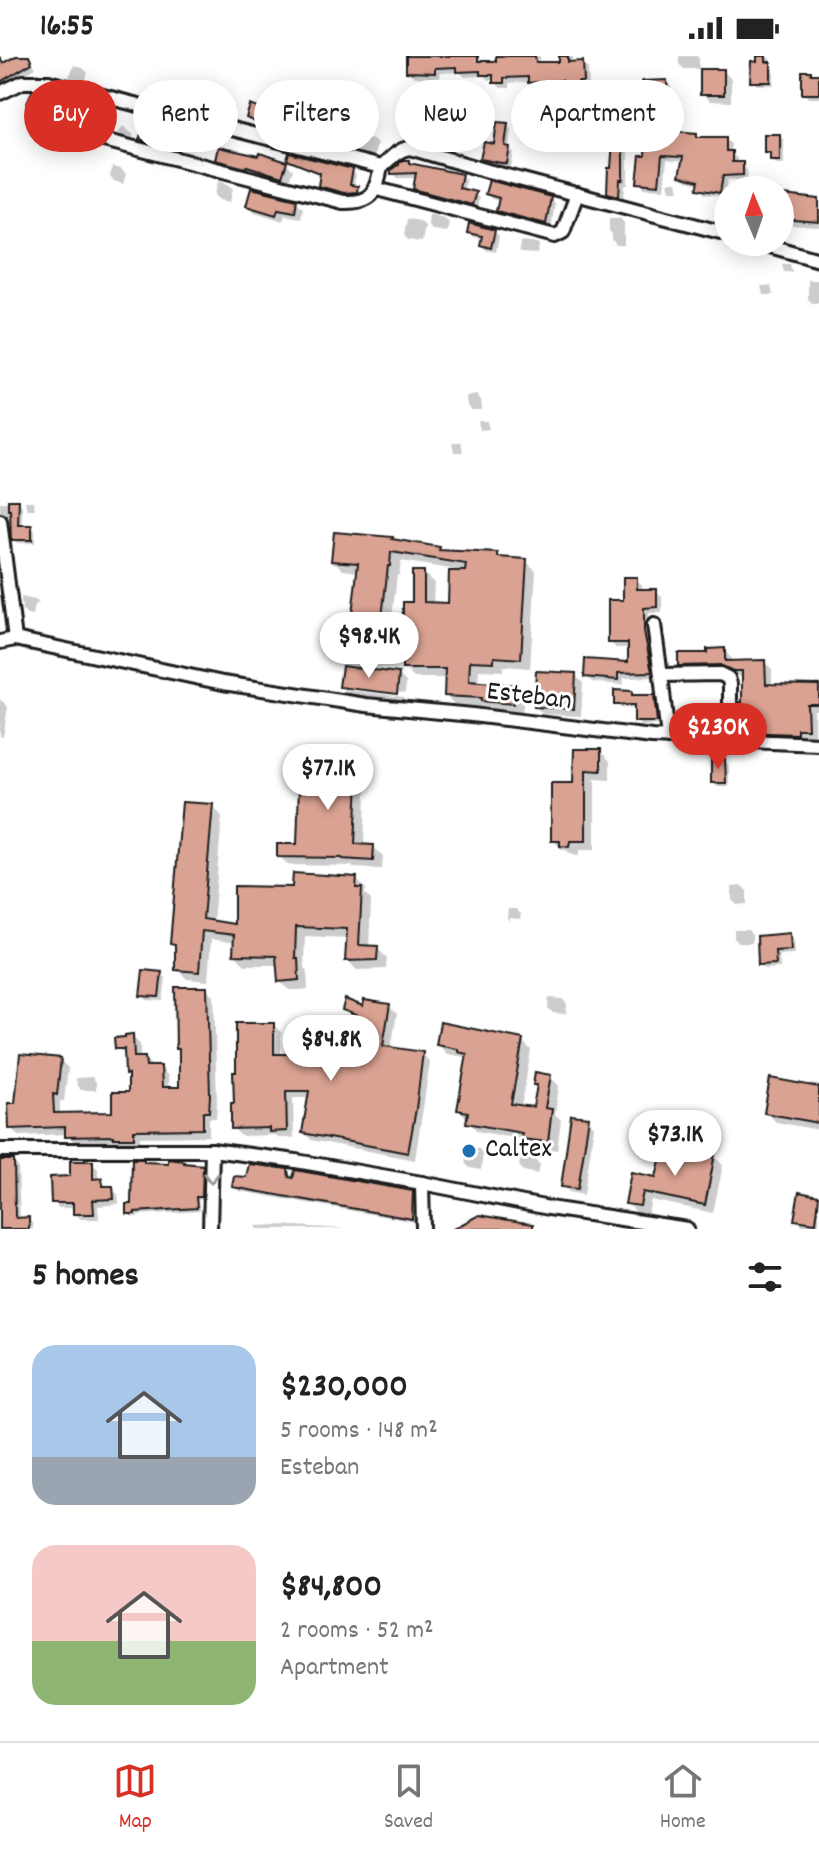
<!DOCTYPE html>
<html lang="en">
<head>
<meta charset="utf-8">
<style>
	body { margin:0; font-family:Dekko,sans-serif; background:#f2f2f2; color:#222; height:100vh; display:flex; flex-direction:column; font-size:30px; white-space:nowrap }
	* { box-sizing:border-box; margin:0 }
	p { font-size:26px; color:#767676 }
	.icon { flex:none; width:44px; height:44px; fill:none; stroke:currentColor; stroke-width:2; stroke-linecap:round; stroke-linejoin:round }
	.map { position:relative; height:1173px; overflow:hidden }
	.details { display:flex; flex-direction:column; background:#fff; flex:1 }
	.details>* { flex:none }
	.hud { position:absolute; left:24px; top:24px; width:772px; height:72px; display:flex; gap:16px }
	.needle { width:52px; rotate:358deg }
	.controls { position:absolute; left:714px; top:120px; display:grid; gap:16px }
	.controls a { display:grid; place-items:center; width:80px; height:80px; border-radius:50%; background:#fff; box-shadow:0 4px 20px #0003; font-size:40px }
	.price { position:absolute; translate:-50% -68px; padding:0 18px; border-radius:28px; background:#fff; color:#222; font-size:26px; line-height:52px; filter:drop-shadow(0 2px 4px #0008) }
	.price::after { content:''; position:absolute; left:50%; top:48px; width:24px; height:18px; margin-left:-12px; background:inherit; clip-path:polygon(0 0,100% 0,50% 100%) }
	.price.on { background:#d93025; color:#fff }
	ul { padding:0; list-style:none }
	li { display:flex; align-items:center; gap:24px; height:200px; padding:0 32px }
	li span { display:grid; place-items:center; flex:none; width:224px; height:160px; border-radius:24px; color:#555 }
	li>.icon { margin-inline-start:auto }
	span .icon { width:96px; height:96px; fill:#fffc; stroke-width:1 }
	li b { font-size:34px }
	h2 { display:flex; justify-content:space-between; align-items:center; height:96px; padding:0 32px; font-size:34px }
	.tag { padding:0 28px; border-radius:36px; background:#fff; box-shadow:0 4px 20px #0003; font-size:28px; line-height:72px }
	.tag.on { background:#d93025; color:#fff }
	.status { display:flex; justify-content:space-between; align-items:center; height:56px; padding:0 40px; background:#fff; direction:ltr }
	.status svg { height:22px; fill:currentColor }
	.menu { display:flex; justify-content:space-around; align-items:center; height:112px; border-top:2px solid #e0e0e0; background:#fff; font-size:22px; color:#767676 }
	.menu a { display:grid; justify-items:center; gap:4px }
	.menu .on { color:#d93025 }
	.map>svg:first-child { display:block }
</style>
</head>
<body>
<div class="status"><b>16:55</b><svg viewBox="0 0 49 12"><path d="M0 12V9h3v3zM5 12V6h3v6zM10 12V3h3v9zM15 12V0h3v12zM26 1h20v11H26zM47 4h2v5h-2z"/></svg></div>
<div class="map">
<svg width="819" height="1173" viewBox="0 0 819 1173">
	<rect width="100%" height="100%" fill="#fff"/>
	<filter id="ink" filterUnits="userSpaceOnUse"><feTurbulence type="fractalNoise" baseFrequency=".0125" numOctaves="2"/><feDisplacementMap in="SourceGraphic" scale="16" xChannelSelector="R" yChannelSelector="G"/><feConvolveMatrix kernelMatrix="1 2 1 2 8 2 1 2 1" color-interpolation-filters="sRGB"/></filter>
	<g filter="url(#ink)">
		<g fill="#0003">
			<path d="M20,0h8l8,12 -33,19 -3,-3v-21l4,2z"/>
			<path d="M408,0h70l5,7h15v-7h42v8h21v-8h12v8l10,-1 5,6 1,18h-6l-1,17h-12l-6,-6v-12l-28,2 -6,-6 -21,1v5h-8l-6,-6v-2h-7l-4,-4 -19,1 -5,-5 -20,1v5l-26,-1 -6,-6z"/>
			<path d="M679,0h18l2,2v11h-15l-5,-5z"/>
			<path d="M759,0l11,2v5l4,5v17h-17l-5,-4 7,-17z"/>
			<path d="M74,9l9,3 5,5 -4,11 -10,-2 -5,-5z"/>
			<path d="M723,15l8,8v23l-21,-1 -8,-7z"/>
			<path d="M819,20v22h-11l-4,-5z"/>
			<path d="M666,26l5,5 1,14 -22,1 -5,-5z"/>
			<path d="M51,45l34,2 5,4 -6,13 -29,-14z"/>
			<path d="M443,50l7,7 -6,39 -26,-7 -7,-7 3,-17z"/>
			<path d="M328,53l4,4 -9,32 -8,-2 -15,-11 16,-8z"/>
			<path d="M267,57l12,3 5,5 -6,12 -25,-11 -5,-5z"/>
			<path d="M150,63l22,6 5,5 -4,6 -9,-5 -7,16 -11,-4 -5,-5z"/>
			<path d="M507,69l4,4 -2,19 5,5 -3,14 -24,-5 -5,-4 14,-12z"/>
			<path d="M123,70l11,9 -3,5 -9,-2 -4,-5z"/>
			<path d="M616,72l80,7 4,4h25l6,5 -1,8 7,6v6h5l5,6 1,10h-20l-3,17 -20,-3 -6,-6 1,-4 -13,-3 -6,-5 4,-14 -18,-2 -3,29 -19,-1 -6,-6 8,-24v-16l-19,-2v45h-3l-1,15 -10,-2 -5,-6 4,-22z"/>
			<path d="M358,79l14,4 5,5 -3,12 -15,-4 -5,-5z"/>
			<path d="M779,80l5,4v24h-8l-10,-13z"/>
			<path d="M217,103l69,4 7,7 -5,12 -35,-11v2l-29,-8z"/>
			<path d="M289,103l63,12 4,4 -3,13 8,4 -1,3 -11,1 -24,-6 -4,-4 1,-12 -29,-11z"/>
			<path d="M408,106l4,3 49,11 5,4 -3,11 11,3 5,4 -2,10 -57,-15 -5,-5 2,-10h-19l-5,-5z"/>
			<path d="M112,111l9,2 5,5 -3,10 -9,-3 -4,-4z"/>
			<path d="M218,125l10,3 5,4 -3,14 -10,-2 -5,-5z"/>
			<path d="M668,126h9l2,8h-9z"/>
			<path d="M748,128l9,2 4,4h-14z"/>
			<path d="M487,138l63,5 5,4 -4,25 -49,-13 -4,-5 2,-9 -8,-2z"/>
			<path d="M296,145l7,7 -2,10 -16,-3 -2,6 -28,-9 -7,-6z"/>
			<path d="M819,145v26l-30,-2 -7,-7z"/>
			<path d="M429,158l15,4 5,5 -2,9 -15,-2 -4,-5z"/>
			<path d="M609,162h11l4,5v22h-8l-4,-5v-6l-3,-3z"/>
			<path d="M407,163l13,2 5,5 -3,16 -14,-2 -4,-5z"/>
			<path d="M494,175l5,5 -3,16 -10,-2 -4,-5 1,-6 -9,-2 -5,-5z"/>
			<path d="M520,186l17,1 2,2 -1,9 -17,-1 -2,-1z"/>
			<path d="M782,208h8l2,8h-8z"/>
			<path d="M808,224h11v23h-7l-4,-4z"/>
			<path d="M761,230h10l2,9h-10z"/>
			<path d="M476,339l5,5 1,10h-10l-5,-4 -1,-10z"/>
			<path d="M478,365h9l2,8 -9,1z"/>
			<path d="M461,386l2,10h-9l-2,-9z"/>
			<path d="M25,445h9l1,8h-8z"/>
			<path d="M0,446h18l4,4v21h9l4,4v12h-18l-4,-4 -3,-23 -10,1z"/>
			<path d="M336,478l103,15 4,3 54,3 5,5 24,1 10,10 -6,97 -27,-2v5l-24,-1 -1,14 36,3 10,10 -2,16 -29,-3 -3,-3 -34,-1 -10,-10 1,-18h-33l-10,-10 10,-64 10,-31 10,10 -1,21 17,1 12,-34 -61,-10 -2,14h-2l-10,86 -27,-3 -10,-10 9,-76 -16,-2 -10,-10z"/>
			<path d="M0,512l5,40 -3,-3 -2,-11z"/>
			<path d="M636,523l6,6v6h14l6,6v16h-13l1,25 6,39 -32,1 -1,7 -31,-3 -6,-6 45,-12 -1,-16h-14l-6,-6z"/>
			<path d="M21,541l14,3 4,3 -4,2 -2,11 -6,-1 -5,-5z"/>
			<path d="M724,594l7,8v4h33l8,7v16l43,2v-4h4v27h-5v26h-11v5l-54,-3 -8,-7 3,-53 -15,-6h-41l-8,-7z"/>
			<path d="M398,618l8,8 -1,11 -58,-7v4l57,7v4l-55,-7 -7,-7z"/>
			<path d="M575,619l8,8 -2,33 -38,-2 -7,-7z"/>
			<path d="M631,637l4,4h18l5,4 2,24 -19,1 -5,-5v-12l-16,-1 -4,-4z"/>
			<path d="M0,643l8,8 -5,30 -3,-1z"/>
			<path d="M688,650h8l5,4 1,18h-8l-4,-4z"/>
			<path d="M576,695h24l10,10v19l-15,-1v71h-16v6l-7,-1 -6,-5h-4l-9,-10 22,-55z"/>
			<path d="M358,705l9,9 -3,77h9l10,9 -1,13 -29,-1 -1,-2 -64,-1 -9,-9 20,-10z"/>
			<path d="M724,705l5,4v22h-11l-5,-4z"/>
			<path d="M212,750l10,10 -9,107 23,3 58,-37 62,-10 10,10 -1,5 6,6 -2,48h8l10,10 -1,11 -29,1 -10,-10 1,-22 -43,-2 -1,32 3,2 1,20h-19l-9,-9 -1,-16h-34l-10,-10 1,-12 -25,-4 -3,42 -21,-2 -10,-10v-20l-5,-5z"/>
			<path d="M742,830l5,5v13l-10,1 -5,-5v-13z"/>
			<path d="M508,853h8l5,5 -1,5 -11,-1v3l-2,-3z"/>
			<path d="M734,874h14l4,5v8h-13l-5,-5z"/>
			<path d="M789,879l5,5 1,14 -16,1 1,13 -15,1 -5,-5z"/>
			<path d="M161,917l5,5 -3,23 -16,-1 -5,-5z"/>
			<path d="M206,933l8,7 3,108 -1,14h-7v18l-69,1v7l-17,1 -2,-3 -46,1 -8,-9 -49,2 -7,-8 5,-23 44,-45 8,8 -4,33h-4v14l54,-1 16,-20v-17l-3,-3 -1,-19 -9,-7 15,-11 8,7v15h5l7,7 9,2 7,8 1,13h12v-38l-3,-3z"/>
			<path d="M549,942l13,1 5,5 -1,10 -13,-1 -5,-5z"/>
			<path d="M389,950l8,8 -6,35 31,5 8,8 -15,98 -104,-20 -7,-8 6,-34h-17l1,40h-16l-2,-3 -35,1 -8,-8 3,-23 37,-80 8,7v24l36,-1 42,-11 4,-23 -11,-4 -8,-8z"/>
			<path d="M522,985l9,9 -10,57 14,2 4,-22 -4,-3 15,-8 9,10 -4,28 6,6 -4,30 -24,-3 -8,-7 -48,-9 -18,-22 9,-49 -3,-3 -18,-3 -9,-10z"/>
			<path d="M92,1021l4,5v8h-15l-4,-4 -1,-8z"/>
			<path d="M819,1033v41l-43,-8 -10,-10z"/>
			<path d="M588,1063l6,7 -10,69 -15,-3 -6,-6z"/>
			<path d="M468,1091l11,2 4,5 -2,16 -11,-2 -5,-5z"/>
			<path d="M714,1100l9,9 -10,48 -62,-13 -3,14 -12,-2 -9,-9 31,-23 20,-23z"/>
			<path d="M521,1101l15,3 4,5 -2,9 -14,-3 -5,-5z"/>
			<path d="M0,1106h13l5,5 2,53 8,-1 5,5v5h-33z"/>
			<path d="M92,1107l6,6v12h3l17,13 1,10 -21,2 1,13h-18l-6,-5v-6h-16l-6,-6 19,-24z"/>
			<path d="M146,1108l56,3 3,3v29l-7,1 2,11 -62,4v2h-6l-4,-3 5,-8z"/>
			<path d="M287,1115l8,8 117,13 5,5 -1,25 -177,-31 -4,-5 13,-6z"/>
			<path d="M801,1138l18,4v31l-15,-2 -8,-8z"/>
			<path d="M277,1169l70,4h1h-91l-1,-3z"/>
		</g>
		<g fill="#daa292" stroke="#1c1c1c" stroke-width="2">
			<path d="M16,0h13l3,7 -32,19v-25l3,6z"/>
			<path d="M406,0h72v5h18v-5h39l1,6h23v-6h9v6l15,-1 1,21h-6l-1,17h-15v-19l-34,3v-6l-24,1v5h-11v-8h-13v-4l-23,1v-5l-22,1v5l-29,-1z"/>
			<path d="M757,0h9v6h5v20h-21l1,-21 6,1z"/>
			<rect x="700" y="13" width="24" height="26"/>
			<path d="M802,15h9v3h8v20h-17z"/>
			<path d="M667,24l1,17 -25,1 -1,-17z"/>
			<path d="M52,36l34,9 -7,16 -13,-6 1,-2 -19,-8z"/>
			<path d="M413,45l31,3 -7,43 -28,-8 3,-20h-3z"/>
			<path d="M250,49l16,6 1,-3 14,7 -8,15 -27,-12z"/>
			<path d="M319,49l10,2 -10,35 -11,-3 1,-3 -11,-3 6,-15 11,3z"/>
			<path d="M149,61l24,6 -5,10 -9,-5 -6,15 -14,-4z"/>
			<path d="M497,66l11,1 -3,23 5,1 -3,17 -27,-5 4,-17 10,2z"/>
			<path d="M614,70l83,7v4h29v14h6v11h11v13l-20,1 -3,17 -23,-4 2,-8 -20,-5 4,-19 -21,-1 -3,29 -22,-2 3,-27h5l1,-18 -23,-3v45h-3l-1,16 -12,-3 1,-25h3z"/>
			<path d="M764,78h16v26h-10v-8h-6z"/>
			<path d="M218,91l41,9 1,-3 27,9 -5,15 -35,-11 -1,2 -31,-8z"/>
			<path d="M289,97l64,16 -3,16 8,1 -1,6 -13,1 -26,-7 2,-13 -33,-13z"/>
			<path d="M403,104h6v3l53,11 -3,14 17,4 -4,13 -59,-16 3,-16 -25,1v-4l5,-4 3,-1v-2z"/>
			<path d="M489,124l62,17 -5,27 -50,-13 3,-13 -14,-4z"/>
			<path d="M251,132l46,11 -2,13 -17,-3 -2,6 -30,-9z"/>
			<path d="M783,139l36,4v23l-39,-3z"/>
			<path d="M469,167l26,7 -4,18 -11,-3 2,-9 -15,-3z"/>
			<path d="M8,444h11l-1,25h14v15h-21l-1,-30h-2z"/>
			<path d="M334,476l59,5 -1,2 48,8 -1,3 59,3v4l29,2 -6,100 -27,-2v5l-24,-1 -1,20 46,4 -2,19 -32,-3v-3l-37,-2 1,-27h-43l1,-67h9v-31h12v31l24,1 1,-32h16l1,-7 -75,-12 -1,14h-2l-10,86 -30,-3 10,-86 -27,-2z"/>
			<path d="M623,521h14v12h20v18l-13,1v23l8,41 -34,1v7l-34,-3 1,-18 43,3v-19h-20v-43h15z"/>
			<path d="M725,592v13l40,-1 1,24 53,1v19h-12l1,25h-11v5l-58,-2v-30h3v-31h-9l-13,-6 -42,1v-13h29v-4z"/>
			<path d="M342,610l57,7 -2,21 -58,-7z"/>
			<path d="M536,615l40,2 -2,36 -40,-2z"/>
			<path d="M614,634l18,1v4h22l3,27h-23v-17h-20z"/>
			<path d="M574,693h27v22l-15,-1v71h-16l-1,6 -9,-1v-5h-9v-58h22z"/>
			<path d="M300,701l59,2 -4,85 19,1 -1,16 -31,-2v-1l-65,-1v-13h20z"/>
			<path d="M711,703h14l1,24h-15z"/>
			<path d="M182,746l31,2 -10,115 31,5v-38l58,1 1,-14 64,4 -1,11h6l-3,57 19,1 -1,14 -32,1 2,-32 -51,-2 -1,31h3l1,22 -21,2 -2,-26 -43,-1 1,-20 -32,-4 -3,41 -24,-2v-25l-5,-1z"/>
			<path d="M790,877l1,17 -16,1 1,13 -18,1 -1,-29z"/>
			<path d="M143,914l19,2 -3,25 -19,-1z"/>
			<path d="M175,931h32l3,108 -1,17h-6v17l-69,1v8h-20v-2l-49,1v-10l-56,2 -1,-26h7l5,-49 41,4 -4,37 -4,-1 1,19 58,-1v-20h16v-18l-3,1 -1,-26h-9l-1,-11 11,-1v-2l8,-1 1,23h11l1,9h15l1,21h17v-38h-3z"/>
			<path d="M345,943l18,7 1,-6 26,4 -7,42 40,6 -7,57 -8,44 -106,-20 7,-42h-23l1,40 -18,1v-4l-38,1v-26h3l-1,-31h3v-49h38v31h41l3,-18 39,6 4,-25 -19,-7z"/>
			<path d="M440,966l83,17 -12,65 22,3 4,-22h-4l2,-13 16,3 -6,33 7,1 -4,33 -27,-3 1,-6 -56,-10 2,-11 -11,-2 10,-56 -9,-2v-3l-22,-4z"/>
			<path d="M770,1022l49,9v36l-55,-10z"/>
			<path d="M571,1059l18,2 -11,72 -17,-2z"/>
			<path d="M678,1091l37,7 -10,51 -62,-13 -3,14 -15,-2 6,-32 25,5 6,-25 15,3z"/>
			<path d="M132,1103h12v3l24,1v-4l16,2v2l19,2 -1,32h-6l1,11 -62,4v2h-9v-10h5z"/>
			<path d="M0,1104h14l1,56 1,2 13,-1v12h-29z"/>
			<path d="M70,1105h23v18l9,-1 1,8h10l1,13 -21,1 1,14h-21v-11h-22l-1,-26 20,-1z"/>
			<path d="M249,1108l39,5 1,8 4,1 2,-8 118,21 -1,28 -180,-32 2,-11 12,1z"/>
			<path d="M799,1136l20,4 -3,27 -22,-3z"/>
			<path d="M479,1159l54,9v5h-80z"/>
		</g>
		<g fill="none" stroke-linecap="round" stroke-linejoin="round">
			<g stroke="#1c1c1c" stroke-width="18">
				<g id="minor">
					<path d="M48,26c-10,14 -21,27 -6,42l301,78c29,1 33,-10 38,-35"/>
					<path d="M0,37l23,-11h25l333,85c9,-8 17,-18 29,-19l78,23 240,63"/>
					<path d="M377,133l178,47 8,-4 14,-38"/>
					<path d="M756,186l63,18"/>
					<path d="M0,465l15,118"/>
					<path d="M654,569l7,50"/>
					<path d="M0,586l15,-3 208,44 143,22 106,10 180,22 167,7"/>
					<path d="M668,682l-7,-63 59,-1 8,4 2,6v56"/>
					<path d="M0,1094h212l84,11 126,22 127,25 138,21"/>
					<path d="M422,1127l1,46"/>
					<path d="M210,1173l2,-79"/>
				</g>
			</g>
			<use href="#minor" stroke="#fff" stroke-width="12"/>
		</g>
		<defs><path id="oneway-chevron" d="M-2-3.5L2.5 0L-2 3.5" fill="none" stroke-width="1.6" stroke-linecap="round" stroke-linejoin="round" transform="scale(2)"/></defs>
		<use stroke="#999" href="#oneway-chevron" transform="translate(211 1122) rotate(91)"/>
	</g>
	<circle fill="#1f6fb2" stroke="#fff" stroke-width="3" cx="469" cy="1095" r="8"/>
	<g text-anchor="middle" dominant-baseline="central" stroke-width="6" stroke-linejoin="round" paint-order="stroke">
		<g font-size="28" fill="#1c1c1c" stroke="#fff">
			<text transform="translate(529 642) rotate(7)">Esteban</text>
		</g>
		<g font-size="28" fill="#1c1c1c" stroke="#fff" text-anchor="start">
			<text x="485" y="1095">Caltex</text>
		</g>
	</g>
</svg>
<div class="controls">
<a><svg class="needle" viewBox="-14 -14 28 28"><path d="M0-13l5 13h-10z" fill="#e53935"/><path d="M0 13l5-13h-10z" fill="#767676"/></svg></a>
</div>
<b class="price" style="left:369px;top:624px">$98.4K</b>
<b class="price on" style="left:718px;top:715px">$230K</b>
<b class="price" style="left:328px;top:756px">$77.1K</b>
<b class="price" style="left:331px;top:1027px">$84.8K</b>
<b class="price" style="left:675px;top:1122px">$73.1K</b>
<div class="hud">
<a class="tag on">Buy</a>
<a class="tag">Rent</a>
<a class="tag">Filters</a>
<a class="tag">New</a>
<a class="tag">Apartment</a>
</div>
</div>
<section class="details">
<h2>5 homes<svg class="icon" aria-label="filters" viewBox="0 0 24 24"><path d="M4 7h16M4 17h16"/><circle cx="9" cy="7" r="2"/><circle cx="15" cy="17" r="2"/></svg></h2>
<ul>
<li><span style="background:linear-gradient(#a9c7e8 70%,#9aa5b1 0)"><svg class="icon" aria-label="home" viewBox="0 0 24 24"><path d="M3 11l9-7 9 7M6 9v11h12V9"/></svg></span><div><b>$230,000</b><p>5 rooms · 148 m²</p><p>Esteban</p></div></li>
<li><span style="background:linear-gradient(#f6c9c9 60%,#8fb573 0)"><svg class="icon" aria-label="home" viewBox="0 0 24 24"><path d="M3 11l9-7 9 7M6 9v11h12V9"/></svg></span><div><b>$84,800</b><p>2 rooms · 52 m²</p><p>Apartment</p></div></li>
</ul>
</section>
<nav class="menu">
<a class="on"><svg class="icon" aria-label="map" viewBox="0 0 24 24"><path d="M3 6l6-2 6 2 6-2v14l-6 2-6-2-6 2zM9 4v14M15 6v14"/></svg>Map</a>
<a><svg class="icon" aria-label="saved" viewBox="0 0 24 24"><path d="M7 4h10v16l-5-4-5 4z"/></svg>Saved</a>
<a><svg class="icon" aria-label="home" viewBox="0 0 24 24"><path d="M3 11l9-7 9 7M6 9v11h12V9"/></svg>Home</a>
</nav>
</body>
</html>
